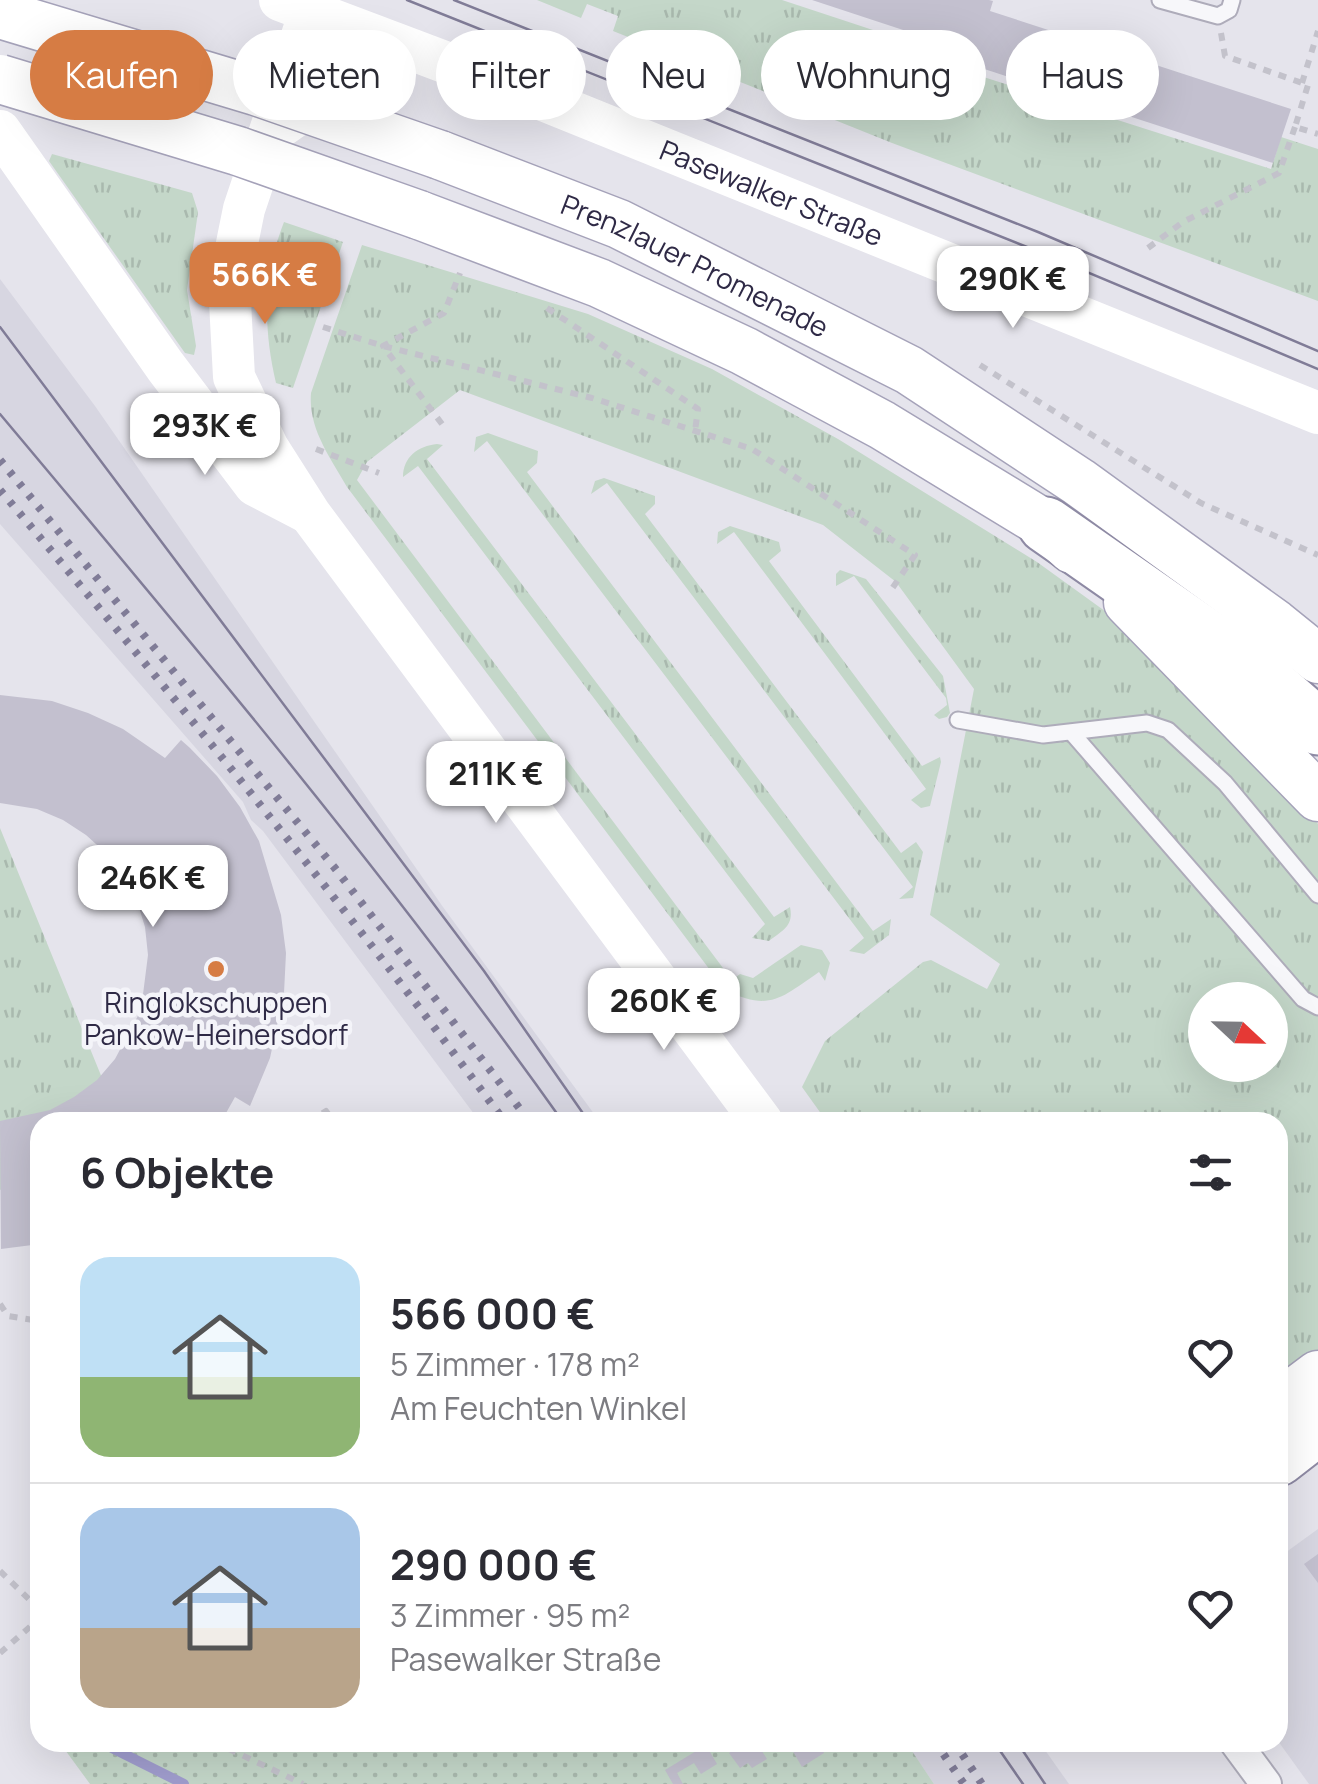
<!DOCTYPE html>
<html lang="de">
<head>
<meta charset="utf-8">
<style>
	body { margin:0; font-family:Manrope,sans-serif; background:#f2f2f3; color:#2b2b33; height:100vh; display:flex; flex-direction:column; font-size:38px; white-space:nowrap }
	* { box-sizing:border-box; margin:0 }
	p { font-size:32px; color:#7c7c81 }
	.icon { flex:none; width:55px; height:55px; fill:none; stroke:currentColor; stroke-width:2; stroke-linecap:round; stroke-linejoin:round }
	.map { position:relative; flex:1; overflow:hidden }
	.details { position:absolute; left:30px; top:1112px; width:1258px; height:640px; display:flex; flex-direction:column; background:#fff; border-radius:30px; box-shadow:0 10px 40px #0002 }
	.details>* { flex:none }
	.top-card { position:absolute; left:30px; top:30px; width:1260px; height:90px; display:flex; gap:20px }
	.needle { width:65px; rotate:112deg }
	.tools { position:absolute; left:1188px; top:982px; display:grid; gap:20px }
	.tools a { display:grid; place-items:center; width:100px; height:100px; border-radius:50%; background:#fff; box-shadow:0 10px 40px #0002; font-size:50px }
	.price { position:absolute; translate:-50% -85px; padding:0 22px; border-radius:20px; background:#fff; color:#222; font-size:32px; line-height:65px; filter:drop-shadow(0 2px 5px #0008) }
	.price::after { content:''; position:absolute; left:50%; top:60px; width:30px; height:22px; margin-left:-15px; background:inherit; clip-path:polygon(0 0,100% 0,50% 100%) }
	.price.on { background:#d67c44; color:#fff }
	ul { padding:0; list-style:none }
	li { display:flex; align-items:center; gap:30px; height:250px; padding:0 50px }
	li+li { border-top:2px solid #e1e1e2 }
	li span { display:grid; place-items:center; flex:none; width:280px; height:200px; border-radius:30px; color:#555 }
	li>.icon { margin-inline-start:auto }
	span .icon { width:120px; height:120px; fill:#fffc; stroke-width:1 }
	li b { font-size:42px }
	h2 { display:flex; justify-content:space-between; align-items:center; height:120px; padding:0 50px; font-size:42px }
	.chip { padding:0 35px; border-radius:45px; background:#fff; box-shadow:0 10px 40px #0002; font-size:35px; line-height:90px }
	.chip.on { background:#d67c44; color:#fff }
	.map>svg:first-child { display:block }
</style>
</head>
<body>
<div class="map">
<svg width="1318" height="1784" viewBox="0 0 1318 1784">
	<defs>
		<pattern id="grass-tufts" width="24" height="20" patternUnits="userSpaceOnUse" patternTransform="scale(2.5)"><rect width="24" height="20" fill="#c4d7c9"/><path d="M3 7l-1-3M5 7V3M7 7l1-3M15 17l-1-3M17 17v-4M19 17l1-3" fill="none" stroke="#a9b9ae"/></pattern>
		<pattern id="garden-dots" width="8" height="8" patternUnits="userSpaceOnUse" patternTransform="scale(2.5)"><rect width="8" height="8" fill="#c4d7c9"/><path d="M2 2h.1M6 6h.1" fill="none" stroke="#a9b9ae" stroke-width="1.8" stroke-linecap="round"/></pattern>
	</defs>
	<rect width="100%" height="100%" fill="#e5e4ec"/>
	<g fill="#d7d6e1">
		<path d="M0,279l95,127 348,501 157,215h-120l-217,-291 -12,-11 -8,-18 -243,-278z"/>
		<path d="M1318,1529v255h-9l-31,-43v-183z"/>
		<path d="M906,1743h134l29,41h-135z"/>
	</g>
	<g fill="url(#grass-tufts)" fill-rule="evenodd">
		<path d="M537,0h245l191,63 -2,10 300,96 10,-32 37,12v152l-426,-158 -279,-112 5,-15 -31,-12 -6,14z"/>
		<path d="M52,154l140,39 6,19 -11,78 9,56 -2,9 -9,-2 -136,-192z"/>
		<path d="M284,222l59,20 -50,146 -17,-5c-13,-55 -13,-107 8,-161z"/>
		<path d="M362,245l226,69 124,55 126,70 199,123 90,65 174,176 17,21v526l-40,31v-259h-451l-25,-35 23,-46 98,-79 8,-2 56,29 13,-25 -70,-49 44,-226 -78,-107 -73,-57 -363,-135 -93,72 -10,18 375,500 8,-6 13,4 48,-33 21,5 8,13 -5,18 -6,-9c-38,26 -49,40 -94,18l-378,-503c-17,-30 -39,-59 -36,-94zM1205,1000h65v65h-65z"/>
		<path d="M488,433l50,18 -1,12 -10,9 346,459 18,-12 -2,16 -25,19 -15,-3 15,-13 -377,-497 -13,11 2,-15z"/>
		<path d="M437,444l6,1 -16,14 347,458 16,-10c4,19 -7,23 -21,34l-17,-3 13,-14 -347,-458 -15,11c0,-20 15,-31 34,-33z"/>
		<path d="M604,478l51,18v8l-10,10 256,339 15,-11 7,10 -10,46 -14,1 14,-12 -306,-404 -16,11 4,-13z"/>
		<path d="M730,526l49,16 2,9 -12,10 153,205 18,-9 1,5 -11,44 -9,2 -10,-8 15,-11 -192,-257 -17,12 1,-12z"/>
		<path d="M840,570l26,9 77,97 7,37 -3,4 -8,2 -5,-4 13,-10 -1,-7 -92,-122 -18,10v-12z"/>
		<path d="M0,828l120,294h-80v52l-40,16z"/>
	</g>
	<path fill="url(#garden-dots)" d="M657,1742l5,7 11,-7h233l28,42h-844l-30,-41z"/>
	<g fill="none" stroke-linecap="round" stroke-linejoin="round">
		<path stroke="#a09dce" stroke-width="10" d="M108,1742l4,6 72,36"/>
	</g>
	<g fill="#c3c0cf">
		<path d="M812,0h177l4,1 -3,10 301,98 -18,54 -301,-98 4,-11z"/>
		<path d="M0,695l52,6 36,12 35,16 42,29 16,-18 9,8 27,28 23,31 19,34 22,74 5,38 -2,40 -14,65 -20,48 -15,-9 -14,25h-181v122l-39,5 -1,-128 50,-11 24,-13 23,-17 18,-21 26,-49 7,-55 -3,-28 -8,-26 -13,-25 -17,-22 -21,-19 -23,-15 -26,-11 -37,-6z"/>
		<path d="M1318,1554v29l-14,-19z"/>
		<path d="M745,1742h11l11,17 -15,9 -4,-5 -8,5 -11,-15z"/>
		<path d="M799,1742h19l6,11 -22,14 -11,-19z"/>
		<path d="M706,1745l11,19 -16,10 -7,-11 -17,10 6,11h-10l-8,-14z"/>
	</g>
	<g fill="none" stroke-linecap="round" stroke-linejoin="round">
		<g stroke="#aeacba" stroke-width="19">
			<g id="service">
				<path d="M1160,0l58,16 11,-6 3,-10"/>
				<path d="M958,720l85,15 104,-12 21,7 57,53 93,112"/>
				<path d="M1072,733l231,266 15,8"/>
			</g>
		</g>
		<g stroke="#aeacba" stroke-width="34">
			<path id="minor" d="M1235,1742l31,42"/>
		</g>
		<g stroke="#a5a2b9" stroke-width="51">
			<g id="primary">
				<path id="s2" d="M440,155l179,69 290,146 170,112 196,142 43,35"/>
				<path d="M419,215l180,68 145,68 138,74 164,100 26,24"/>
				<path d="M1128,602l190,195"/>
				<path d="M1278,1405l40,-30"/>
			</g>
		</g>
		<g stroke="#8e8aa4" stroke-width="59">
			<g id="motorway">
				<path d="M1046,525l202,141 70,61"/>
				<path d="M1278,1458l40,-31"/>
			</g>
		</g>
		<g stroke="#c3c2cb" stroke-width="6" stroke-dasharray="8 8" stroke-linecap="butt">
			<path d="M1221,33l4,23 83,29 -13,42 23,7"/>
			<path d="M1302,83l16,-52"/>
			<path d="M1148,248l35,-26 96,-49 16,-46"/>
			<path d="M547,308l151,101 -3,22"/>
			<path d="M323,327l60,19 209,52 160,51 163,106 -26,38"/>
			<path d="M980,365l221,138 117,52"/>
			<path d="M442,424l-59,-78 61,-33 16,-40"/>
			<path d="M316,449l63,24"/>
			<path d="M309,1122l17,-11 8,11"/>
			<path d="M0,1304l8,12 32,5"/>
			<path d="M0,1571l40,39"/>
			<path d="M0,1653l40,-35"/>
			<path d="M214,1742l89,42"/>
		</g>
		<use href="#service" stroke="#f7f7fa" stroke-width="15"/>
		<use href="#minor" stroke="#f7f7fa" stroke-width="30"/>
		<g stroke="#fff" stroke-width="42">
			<path id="s1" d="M280,0l231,87 807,326"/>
			<path d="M310,12l-66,197 -15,74 5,94 34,71 42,66 452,608"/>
			<path d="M283,125l114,-80"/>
			<path d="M0,131l165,235 90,119 50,26"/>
		</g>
		<use href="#primary" stroke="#fff" stroke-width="48"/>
		<use href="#motorway" stroke="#fff" stroke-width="55"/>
		<g stroke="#807c97" stroke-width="2.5">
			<path d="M407,0l625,249 286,120"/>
			<path d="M454,0l584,232 280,119"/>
			<path d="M0,327l484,644 105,151"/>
			<path d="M0,414c194,231 389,463 563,708"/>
			<path d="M994,1742l29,42"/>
			<path d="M1017,1742l28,42"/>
		</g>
		<g stroke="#807c97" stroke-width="8" stroke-dasharray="5 10" stroke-linecap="butt">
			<path d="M0,460l334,407 196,255"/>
			<path d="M0,490c174,206 345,415 505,632"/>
			<path d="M935,1742l29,42"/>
			<path d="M954,1742l28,42"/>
		</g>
		<g stroke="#a5a2b9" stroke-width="51" stroke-linecap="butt">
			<g id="primary-bridge">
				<path d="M0,14l256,77 184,64"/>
				<path d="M0,79l238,72 181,64"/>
			</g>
		</g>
		<use href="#primary-bridge" stroke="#fff" stroke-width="48"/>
	</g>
	<circle fill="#d67c44" stroke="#f4f4f9" stroke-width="4" cx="216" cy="969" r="10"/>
	<g text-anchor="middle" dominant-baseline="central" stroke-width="9" stroke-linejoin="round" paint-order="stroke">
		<g font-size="28" fill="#2f2a46" stroke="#f4f4f9">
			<text stroke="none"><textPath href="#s1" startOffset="528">Pasewalker Straße</textPath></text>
			<text stroke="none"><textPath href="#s2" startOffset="278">Prenzlauer Promenade</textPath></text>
		</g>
		<g font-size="28" fill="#2f2a46" stroke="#f4f4f9">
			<text x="216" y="1002">Ringlokschuppen<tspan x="216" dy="32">Pankow-Heinersdorf</tspan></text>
		</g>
	</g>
</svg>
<div class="tools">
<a><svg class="needle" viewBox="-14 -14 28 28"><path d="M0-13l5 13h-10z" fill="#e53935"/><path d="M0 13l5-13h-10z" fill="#7c7c81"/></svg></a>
</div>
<b class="price on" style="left:265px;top:327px">566K €</b>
<b class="price" style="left:1013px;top:331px">290K €</b>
<b class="price" style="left:205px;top:478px">293K €</b>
<b class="price" style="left:496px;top:826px">211K €</b>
<b class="price" style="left:153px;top:930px">246K €</b>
<b class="price" style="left:664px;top:1053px">260K €</b>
<div class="top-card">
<a class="chip on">Kaufen</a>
<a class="chip">Mieten</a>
<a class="chip">Filter</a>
<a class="chip">Neu</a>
<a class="chip">Wohnung</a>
<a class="chip">Haus</a>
</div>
<section class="details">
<h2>6 Objekte<svg class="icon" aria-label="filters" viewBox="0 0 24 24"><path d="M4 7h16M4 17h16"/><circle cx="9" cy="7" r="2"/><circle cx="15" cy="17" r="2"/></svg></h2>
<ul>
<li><span style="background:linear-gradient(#bfe0f5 60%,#8fb573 0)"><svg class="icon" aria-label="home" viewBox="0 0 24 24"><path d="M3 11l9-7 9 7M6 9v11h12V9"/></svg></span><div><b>566 000 €</b><p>5 Zimmer · 178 m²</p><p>Am Feuchten Winkel</p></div><svg class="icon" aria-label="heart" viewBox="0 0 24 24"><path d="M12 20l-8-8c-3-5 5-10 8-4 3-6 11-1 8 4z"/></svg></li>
<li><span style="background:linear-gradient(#a9c7e8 60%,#b9a48a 0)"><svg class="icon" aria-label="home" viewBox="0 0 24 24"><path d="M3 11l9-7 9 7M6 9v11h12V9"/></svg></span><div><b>290 000 €</b><p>3 Zimmer · 95 m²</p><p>Pasewalker Straße</p></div><svg class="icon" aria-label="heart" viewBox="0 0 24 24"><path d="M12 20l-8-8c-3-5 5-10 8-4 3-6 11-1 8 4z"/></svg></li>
</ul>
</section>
</div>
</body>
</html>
